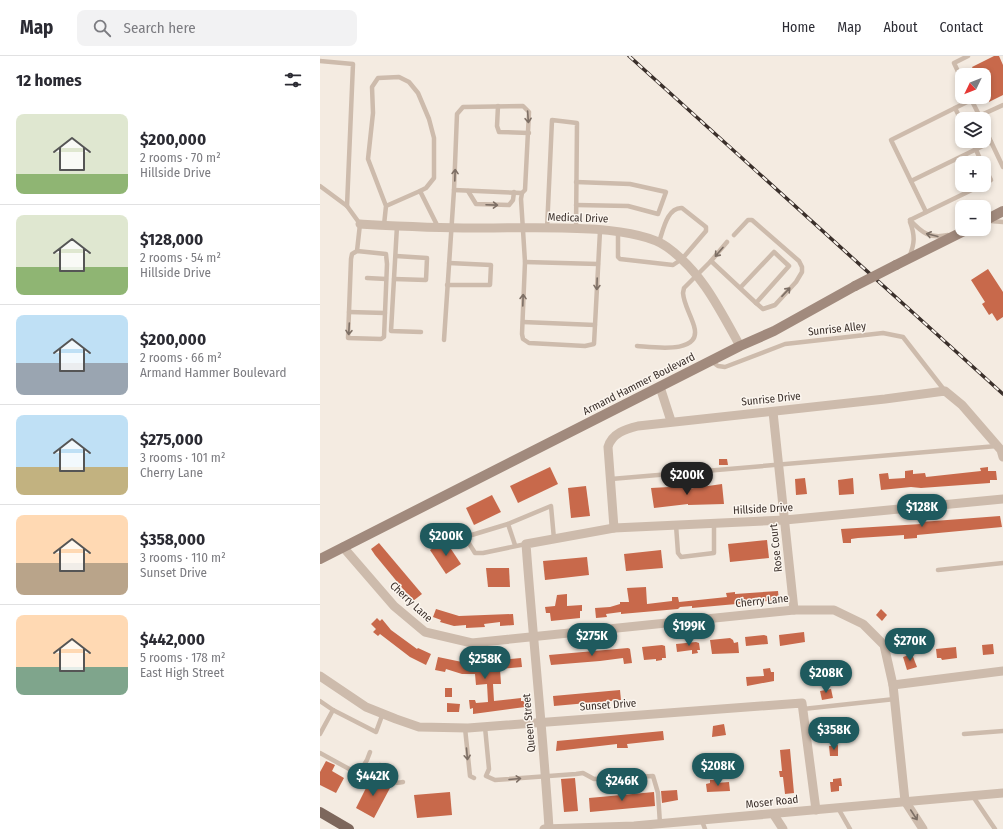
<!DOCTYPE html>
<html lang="en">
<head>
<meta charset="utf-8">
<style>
	body { margin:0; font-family:"Fira Sans Condensed",sans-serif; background:#f2f2f3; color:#2b2b33; height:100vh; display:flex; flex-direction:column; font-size:15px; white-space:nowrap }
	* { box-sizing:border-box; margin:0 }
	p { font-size:13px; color:#7c7c81 }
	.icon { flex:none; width:22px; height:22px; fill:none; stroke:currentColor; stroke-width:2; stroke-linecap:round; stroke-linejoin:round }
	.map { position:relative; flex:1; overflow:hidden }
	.side { display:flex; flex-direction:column; background:#fff; width:320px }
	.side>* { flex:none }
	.needle { width:26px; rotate:227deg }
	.controls { position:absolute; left:635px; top:12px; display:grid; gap:8px }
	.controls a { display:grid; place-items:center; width:36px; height:36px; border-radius:8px; background:#fff; box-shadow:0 2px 6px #0003; font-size:20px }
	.price { position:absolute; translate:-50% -34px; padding:0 9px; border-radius:14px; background:#1f5a5e; color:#fff; font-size:13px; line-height:26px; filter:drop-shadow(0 1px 2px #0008) }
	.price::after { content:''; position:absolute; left:50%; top:24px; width:12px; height:9px; margin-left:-6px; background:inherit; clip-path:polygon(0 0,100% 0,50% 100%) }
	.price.on { background:#222; color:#fff }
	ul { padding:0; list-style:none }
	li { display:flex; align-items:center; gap:12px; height:100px; padding:0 16px }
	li+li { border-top:1px solid #e1e1e2 }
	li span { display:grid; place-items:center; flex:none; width:112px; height:80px; border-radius:8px; color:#555 }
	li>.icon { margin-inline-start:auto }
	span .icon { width:48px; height:48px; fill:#fffc; stroke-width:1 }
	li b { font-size:17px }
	h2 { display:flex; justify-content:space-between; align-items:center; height:48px; padding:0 16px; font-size:17px }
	header { display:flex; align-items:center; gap:24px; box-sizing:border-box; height:56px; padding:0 20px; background:#fff; border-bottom:1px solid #e1e1e2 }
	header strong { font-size:19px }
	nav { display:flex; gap:22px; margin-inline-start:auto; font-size:14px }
	.search { width:280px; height:36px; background:#f2f2f3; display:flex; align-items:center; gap:10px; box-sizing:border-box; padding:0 14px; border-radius:8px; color:#7c7c81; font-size:15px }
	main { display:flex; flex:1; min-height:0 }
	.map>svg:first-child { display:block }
</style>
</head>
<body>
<header>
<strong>Map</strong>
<div class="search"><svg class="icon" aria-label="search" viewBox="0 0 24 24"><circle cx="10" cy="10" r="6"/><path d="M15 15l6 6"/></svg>Search here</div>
<nav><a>Home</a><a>Map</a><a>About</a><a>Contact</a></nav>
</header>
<main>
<section class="side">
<h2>12 homes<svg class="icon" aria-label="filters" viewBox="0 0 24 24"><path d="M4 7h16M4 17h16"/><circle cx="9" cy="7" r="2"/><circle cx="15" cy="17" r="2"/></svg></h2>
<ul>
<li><span style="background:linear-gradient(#dfe7d0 75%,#8fb573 0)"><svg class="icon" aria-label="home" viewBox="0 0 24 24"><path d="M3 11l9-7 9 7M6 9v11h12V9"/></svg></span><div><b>$200,000</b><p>2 rooms · 70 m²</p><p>Hillside Drive</p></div></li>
<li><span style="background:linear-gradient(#dfe7d0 65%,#8fb573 0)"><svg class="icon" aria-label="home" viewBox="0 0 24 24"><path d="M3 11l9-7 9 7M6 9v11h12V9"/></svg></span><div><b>$128,000</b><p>2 rooms · 54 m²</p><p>Hillside Drive</p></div></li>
<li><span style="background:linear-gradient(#bfe0f5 60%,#9aa5b1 0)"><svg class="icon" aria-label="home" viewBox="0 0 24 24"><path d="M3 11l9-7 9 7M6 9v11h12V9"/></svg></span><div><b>$200,000</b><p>2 rooms · 66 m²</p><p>Armand Hammer Boulevard</p></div></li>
<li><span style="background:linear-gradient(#bfe0f5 65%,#c2b280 0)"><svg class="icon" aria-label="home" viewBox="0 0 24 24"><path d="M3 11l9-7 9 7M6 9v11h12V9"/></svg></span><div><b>$275,000</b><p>3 rooms · 101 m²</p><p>Cherry Lane</p></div></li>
<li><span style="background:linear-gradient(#ffd9b3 60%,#b9a48a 0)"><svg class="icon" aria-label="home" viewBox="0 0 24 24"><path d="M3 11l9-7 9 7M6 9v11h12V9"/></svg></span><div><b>$358,000</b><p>3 rooms · 110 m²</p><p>Sunset Drive</p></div></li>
<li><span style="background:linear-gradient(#ffd9b3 65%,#7fa58c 0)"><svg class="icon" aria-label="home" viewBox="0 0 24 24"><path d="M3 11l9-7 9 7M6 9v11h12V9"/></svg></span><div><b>$442,000</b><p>5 rooms · 178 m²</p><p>East High Street</p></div></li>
</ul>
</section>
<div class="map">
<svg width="683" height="773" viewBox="0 0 683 773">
	<rect width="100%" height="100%" fill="#f4ebe1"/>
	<g fill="#c8694b">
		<path d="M674,0h5l4,9v30l-14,7 -5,-11v-16h-8l-4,-8z"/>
		<path d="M668,213l15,23v25l-6,4 -5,-8 -3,2 -7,-11 3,-2 -14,-22z"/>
		<path d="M399,403h8l1,6h-9z"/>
		<path d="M230,411l8,17 -40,19 -8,-17z"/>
		<path d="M668,411v4h8l1,9h-7v3l-69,5 -10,-1 -30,3 -2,-16 9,-1 1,6 16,-1v-7l8,-1v4l12,-1 1,4 55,-6 -1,-3z"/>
		<path d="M485,422l2,16 -11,1 -1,-16z"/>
		<path d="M533,422l1,16 -15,1 -1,-15z"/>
		<path d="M402,428l2,20 -36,1v-1l-34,4 -3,-20 36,-2v3z"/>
		<path d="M266,430l4,30 -19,2 -3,-30z"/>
		<path d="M172,439l9,17 -27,13 -8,-17z"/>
		<path d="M680,460l2,11 -85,8v3l-13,1v-4l-46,3 -7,1v4h-8l-2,-14 80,-5v-2z"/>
		<path d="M125,484l16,24 -15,10 -16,-24z"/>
		<path d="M447,484l2,18 -39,4 -2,-18z"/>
		<path d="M59,487l43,51 -9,7 -38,-46 -4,-6z"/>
		<path d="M341,494l2,18 -37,3 -2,-17z"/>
		<path d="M267,501l2,18 -44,5 -2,-19z"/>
		<path d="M166,512h23l1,19h-22z"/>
		<path d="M326,531l1,17 25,-3v-4h6l1,5 48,-5 -1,-4 9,-1v2l43,-3 1,9 -87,8v-2l-12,1 -2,2 -57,5v-2l-15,2 1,3 -11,1 -1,-10 15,-1 10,-3v-2h9l-2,-14z"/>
		<path d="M247,538v12l15,-1v6h-2v7l-29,3 -1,-8h-4l-1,-6 10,-1 2,-11z"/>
		<path d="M116,553l23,7 54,-2 1,11 -14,1v-4l-16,2 1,3 -19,1v-3l-12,1 -14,-4 1,-2 -8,-3z"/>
		<path d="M561,553l6,6 -5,6 -6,-6z"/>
		<path d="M57,562l3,3 2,-2 9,11 26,19 1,-1 13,6 -5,11 -16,-8 -30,-23 -2,2 -5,-4 3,-3 -5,-5z"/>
		<path d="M484,576l1,10 -25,4 -1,-11z"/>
		<path d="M444,579l3,1 1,8 -22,2 -1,-9z"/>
		<path d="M410,582l3,2 1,3 4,-1 1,11 -27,1 -2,-14z"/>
		<path d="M376,586l3,1 1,7h-3l1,3 -6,1v-4l-15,2 -1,-8z"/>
		<path d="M673,588l1,10 -11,1 -1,-10z"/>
		<path d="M342,589l3,1 1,12h-4v2l-6,1v-2l-12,1 -2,-13z"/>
		<path d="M636,591l1,11 -15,2 -1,-2h-4l-1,-9z"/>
		<path d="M308,592l2,1 2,14 -8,1 -1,-6 -23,3 -49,4 -2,-10z"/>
		<path d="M592,598l5,13 -10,3 -4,-13z"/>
		<path d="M118,601l24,5v-2h15v2l44,-4 1,9 -22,2 1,15h-8l1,17 27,-3v3h3l1,6 -52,7v-6l-3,1 -1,-9h6l1,3 12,-1 -1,-18 -11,1 -1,-11h-13l-16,-5 -1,3 -10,-2z"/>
		<path d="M450,612l1,4h3v9l-27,5 -1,-9 18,-1 -1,-7z"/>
		<path d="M496,618l11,3 -4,8 -10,-4z"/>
		<rect x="125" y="632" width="7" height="9"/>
		<path d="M511,633l2,9 -11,2 -2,-9z"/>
		<path d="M300,634l1,10 -67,6 -1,-10z"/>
		<path d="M127,647l13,1 -1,8h-12z"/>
		<path d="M404,668l2,11 -14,2 1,-11z"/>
		<path d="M343,675l1,9 -37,4 1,4h-11v-4l-61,7 1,-10z"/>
		<path d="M518,689v11h-8l-1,-10z"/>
		<path d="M470,693l4,44 -9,1 -2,-17h-3l-1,-6h3l-2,-21z"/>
		<path d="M6,705l9,4 -3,6 12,7 -8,15 -16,-8v-13z"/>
		<path d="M51,722l9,4 2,-3 5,4 -1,3 4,2 -16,30 -18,-10z"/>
		<path d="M255,722l3,33 -14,1 -3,-33z"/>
		<path d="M521,722l1,8h-3v5l-8,1 -1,-10h3v-3z"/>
		<path d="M390,724h6v3l13,-1 1,9 -23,1 -1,-8 4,-1z"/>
		<path d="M357,734l1,10 -16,3 -1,-12z"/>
		<path d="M130,736l2,23 -35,3 -3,-23z"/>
		<path d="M334,736l1,14 -65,6 -1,-14z"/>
	</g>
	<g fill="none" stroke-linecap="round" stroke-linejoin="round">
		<g stroke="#cdbbac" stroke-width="4.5">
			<path d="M0,5l33,3 -6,142 13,18 -3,27 29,3 1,10 -3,73 -3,2 -33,-1 3,-79 1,-5 5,-3"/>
			<path d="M642,24l-8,-17 14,-7"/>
			<path d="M650,41l10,20"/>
			<path d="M178,50l-1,20 2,6 30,1"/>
			<path d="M635,52l7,14"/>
			<path d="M659,60l24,-11"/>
			<path d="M664,71l19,40"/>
			<path d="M652,85l10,22"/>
			<path d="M664,110l7,14 -7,4"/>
			<path d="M591,125l80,-39"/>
			<path d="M0,130l27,20"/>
			<path d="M134,134l68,3"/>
			<path d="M100,135l18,36"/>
			<path d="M148,135l8,13 33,1 4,-5 1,-8"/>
			<path d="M256,149l52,1 30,8 8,-22 -36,-8 -54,-2"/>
			<path d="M606,156l-35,-72 80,-40"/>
			<path d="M590,164l72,-35"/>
			<path d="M590,164c12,13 20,19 38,15"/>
			<path d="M670,165l13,1"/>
			<path d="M64,169l2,-19 -18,-47 5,-46 -1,-26 6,-9 21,-1 10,5 9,11 11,26 5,19v40l-8,10 -6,3 -34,15"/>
			<path d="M77,170l-6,105 30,1"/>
			<path d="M227,173l5,-109 25,3 -1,106"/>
			<path d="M298,176v25l2,2 53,6 9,-6 24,-28v-4l-24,-19c-15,-1 -19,23 -23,34"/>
			<path d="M414,179l14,-15h4l47,41 3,6v5l-6,10 -21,23 -12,4 -7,-6"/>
			<path d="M589,201c6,-13 6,-22 1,-35"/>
			<path d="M391,205l16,-19"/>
			<path d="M205,206l73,2"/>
			<path d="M47,222l19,1"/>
			<path d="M74,223l32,1 1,-22 -31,-2"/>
			<path d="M127,229h43l1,-20 -42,-2"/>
			<path d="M29,256l36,1"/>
			<path d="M203,266l72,3"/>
			<path d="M124,284l10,-150 3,-76 6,-7 60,-1 6,6 -4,78 -3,3 -1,6 4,63 -3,72 1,5 6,4 56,3 9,-2 6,-113"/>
			<path d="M317,290c16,1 66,9 57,-20 -3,-11 -10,-21 -11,-33l1,-5 27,-27 45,42 33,-37 -15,-14 -34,36"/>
			<path d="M391,305l7,5 7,1 60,-23 98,-11 20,4 42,54"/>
			<path d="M291,423l386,-33"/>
			<path d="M188,468l7,21"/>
			<path d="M356,469l2,28 3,4 33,-4v-30"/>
			<path d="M206,488l-43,9h-8l-10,-16 43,-13 43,-18 3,33"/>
			<path d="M618,514l65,-7"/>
			<path d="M0,645l13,9 43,22 7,-19"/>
			<path d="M483,653l92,-10"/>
			<path d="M165,671l4,42 -3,7 9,4 81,-6 7,-1 11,6 59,-3 5,17 2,31"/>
			<path d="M145,672l5,48 4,2"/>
			<path d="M0,678l13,-24"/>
			<path d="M644,678l39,-3"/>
			<path d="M0,697l31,17 11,-2 5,-8 3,-8"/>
			<path d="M60,709c2,12 10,20 23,17"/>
			<path d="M652,739l23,34"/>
			<path d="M518,752l12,21"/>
			<path d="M382,765l3,8"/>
		</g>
		<g stroke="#cdbbac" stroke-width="9">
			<path d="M40,168c38,2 75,4 113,4 47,1 157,-7 194,19 35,25 53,63 73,99"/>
			<path d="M340,331l11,34"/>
			<path d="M453,356l21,198"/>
			<path d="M294,472l-6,-81c4,-14 18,-18 30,-21l247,-27 60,-8 17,14 39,45 2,7"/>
			<path d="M23,491l51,59 31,26 47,11 322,-33h40l29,14 21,21 9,40 12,116 18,28"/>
			<path d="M0,620l46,31 30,12 23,8 49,1 334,-25 14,107"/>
			<path d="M573,629l110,-14"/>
			<path d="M454,759l9,14"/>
			<path d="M229,772c-6,-95 -16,-189 -23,-284l88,-16 171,-8 218,-21"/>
			<path d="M224,773l90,-3 369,-33"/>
		</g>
		<g stroke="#a18a7d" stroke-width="10">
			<path d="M664,165l19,-10"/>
			<path d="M576,209l72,-36"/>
			<path d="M0,503l420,-213 34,-15 81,-45"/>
		</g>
		<path stroke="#7d675c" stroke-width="10" d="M0,756l29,17"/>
		<g stroke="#3b302b" stroke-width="3.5">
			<path id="rail" d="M309,0l374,338"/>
		</g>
		<use href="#rail" stroke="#fbf5ee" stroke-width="2" stroke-dasharray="6" stroke-linecap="butt"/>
		<path stroke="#a18a7d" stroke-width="10" d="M535,230l41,-21"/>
	</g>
	<defs><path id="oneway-shaft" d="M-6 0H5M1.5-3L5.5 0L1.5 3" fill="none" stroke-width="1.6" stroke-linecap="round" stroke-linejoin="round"/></defs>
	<g stroke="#7d6f65">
		<use href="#oneway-shaft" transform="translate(208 61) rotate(86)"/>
		<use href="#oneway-shaft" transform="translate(135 119) rotate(-88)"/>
		<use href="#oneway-shaft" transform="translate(172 149) rotate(2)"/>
		<use href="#oneway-shaft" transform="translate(612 179) rotate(-166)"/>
		<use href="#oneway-shaft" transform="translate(399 196) rotate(131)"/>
		<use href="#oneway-shaft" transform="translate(277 228) rotate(92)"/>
		<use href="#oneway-shaft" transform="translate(466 236) rotate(-47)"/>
		<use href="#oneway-shaft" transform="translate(203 244) rotate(-88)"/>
		<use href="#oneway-shaft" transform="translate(29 273) rotate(93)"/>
		<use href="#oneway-shaft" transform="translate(147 698) rotate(85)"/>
		<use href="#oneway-shaft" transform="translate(195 723) rotate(-5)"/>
		<use href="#oneway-shaft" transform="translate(594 759) rotate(57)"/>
	</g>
	<g text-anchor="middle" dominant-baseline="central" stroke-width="3" stroke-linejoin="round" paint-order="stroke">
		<g font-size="11" fill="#3b302b" stroke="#fbf5ee">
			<text transform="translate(258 162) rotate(2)">Medical Drive</text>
			<text transform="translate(517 273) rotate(-6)">Sunrise Alley</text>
			<text transform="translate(319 328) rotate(-27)">Armand Hammer Boulevard</text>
			<text transform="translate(451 343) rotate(-6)">Sunrise Drive</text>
			<text transform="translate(443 453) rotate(-3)">Hillside Drive</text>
			<text transform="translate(456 492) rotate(-96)">Rose Court</text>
			<text transform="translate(442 545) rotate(-6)">Cherry Lane</text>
			<text transform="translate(91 546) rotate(43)">Cherry Lane</text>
			<text transform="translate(288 649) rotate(-4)">Sunset Drive</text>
			<text transform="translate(209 667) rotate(-95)">Queen Street</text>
			<text transform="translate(452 746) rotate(-6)">Moser Road</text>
		</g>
	</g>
</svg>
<div class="controls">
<a><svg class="needle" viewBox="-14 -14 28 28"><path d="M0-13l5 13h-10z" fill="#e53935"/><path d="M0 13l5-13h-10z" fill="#7c7c81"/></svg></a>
<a><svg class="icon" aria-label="layers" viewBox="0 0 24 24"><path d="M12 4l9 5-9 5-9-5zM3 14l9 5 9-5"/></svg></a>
<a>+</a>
<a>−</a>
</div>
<b class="price on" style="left:367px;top:440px">$200K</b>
<b class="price" style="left:602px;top:472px">$128K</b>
<b class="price" style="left:126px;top:501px">$200K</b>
<b class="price" style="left:369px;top:591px">$199K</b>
<b class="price" style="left:272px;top:601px">$275K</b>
<b class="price" style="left:590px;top:606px">$270K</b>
<b class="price" style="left:165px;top:624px">$258K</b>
<b class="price" style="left:506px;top:638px">$208K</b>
<b class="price" style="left:514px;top:695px">$358K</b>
<b class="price" style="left:398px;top:731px">$208K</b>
<b class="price" style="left:53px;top:741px">$442K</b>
<b class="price" style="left:302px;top:746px">$246K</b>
</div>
</main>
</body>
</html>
